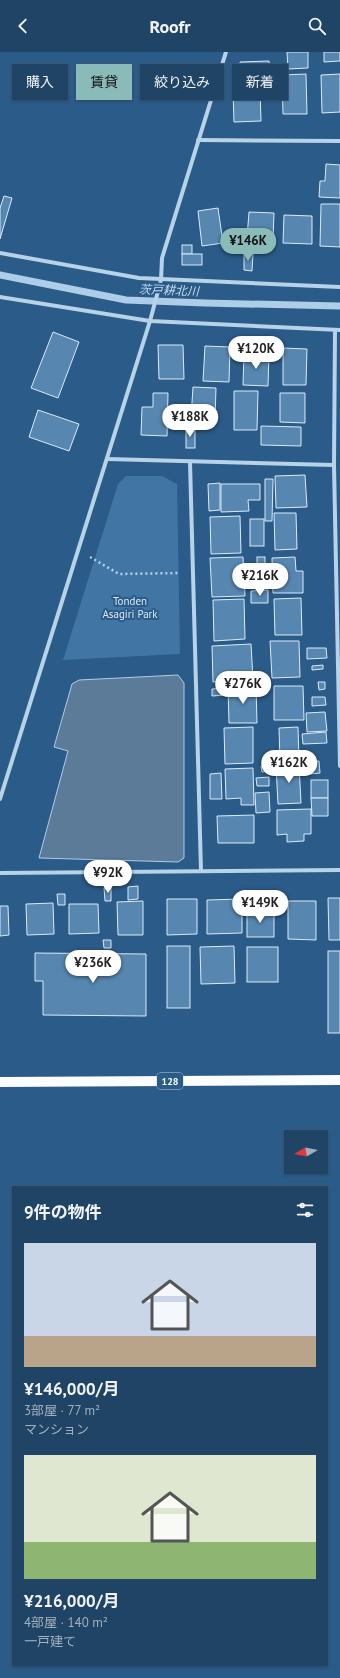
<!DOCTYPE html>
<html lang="ja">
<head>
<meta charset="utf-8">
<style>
	body { margin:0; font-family:"PT Sans","Noto Sans JP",sans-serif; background:#2d4e6f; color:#f1f3f6; height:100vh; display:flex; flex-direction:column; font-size:15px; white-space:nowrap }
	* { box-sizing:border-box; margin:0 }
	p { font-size:13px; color:#a2b0bf }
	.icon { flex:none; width:22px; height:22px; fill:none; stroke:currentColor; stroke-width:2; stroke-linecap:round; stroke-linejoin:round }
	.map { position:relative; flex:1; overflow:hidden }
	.drawer { position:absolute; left:12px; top:1134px; width:316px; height:480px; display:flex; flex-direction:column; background:#204466; border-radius:0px; box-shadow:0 1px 3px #0004,0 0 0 1px #3d5c7a }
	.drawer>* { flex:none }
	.hud { position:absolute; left:12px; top:12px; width:316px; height:36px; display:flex; gap:8px }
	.needle { width:26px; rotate:260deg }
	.buttons { position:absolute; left:284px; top:1078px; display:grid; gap:8px }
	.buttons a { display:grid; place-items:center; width:44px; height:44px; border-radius:0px; background:#204466; box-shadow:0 1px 3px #0004,0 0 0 1px #3d5c7a; font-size:20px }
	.price { position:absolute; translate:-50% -34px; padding:0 9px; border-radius:14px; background:#fff; color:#222; font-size:13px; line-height:26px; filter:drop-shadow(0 1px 2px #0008) }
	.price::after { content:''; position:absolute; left:50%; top:24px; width:12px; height:9px; margin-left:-6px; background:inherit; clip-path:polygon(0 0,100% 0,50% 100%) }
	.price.on { background:#8bbbb9; color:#111 }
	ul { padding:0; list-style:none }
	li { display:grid; align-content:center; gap:8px; height:212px; padding:0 12px }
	li span { display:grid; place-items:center; height:124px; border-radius:0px; color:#555 }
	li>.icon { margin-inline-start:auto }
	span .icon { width:72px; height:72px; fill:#fffc; stroke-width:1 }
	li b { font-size:17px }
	h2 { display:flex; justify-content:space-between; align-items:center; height:48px; padding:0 12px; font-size:17px }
	.pill { padding:0 14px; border-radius:0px; background:#204466; box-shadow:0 1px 3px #0004,0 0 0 1px #3d5c7a; font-size:14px; line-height:36px }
	.pill.on { background:#8bbbb9; color:#111 }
	header { display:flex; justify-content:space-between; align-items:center; height:52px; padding:0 12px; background:#204466; font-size:18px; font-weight:700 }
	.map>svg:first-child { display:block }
</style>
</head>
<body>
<header><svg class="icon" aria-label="back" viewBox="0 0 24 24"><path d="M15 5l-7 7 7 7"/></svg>Roofr<svg class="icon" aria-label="search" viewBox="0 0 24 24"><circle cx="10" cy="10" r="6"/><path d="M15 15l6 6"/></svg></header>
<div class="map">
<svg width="340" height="1626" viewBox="0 0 340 1626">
	<rect width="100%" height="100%" fill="#2b5b88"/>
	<path fill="#4075a4" d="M126,424h36l15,8 3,170 -117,6 55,-176z"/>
	<path fill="#5b7b99" stroke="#adcde8" d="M178,623l6,8v175l-6,4 -139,-4 29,-107 -14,-4 18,-63 7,-4z"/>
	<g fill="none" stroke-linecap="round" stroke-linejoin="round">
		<path stroke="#adcde8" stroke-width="7" d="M0,223l126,25 79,3 135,3"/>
	</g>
	<g fill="#5787b1" stroke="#dceaf7">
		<path d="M287,0h21v16l-20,1z"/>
		<path d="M324,0h16v9l-16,1z"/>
		<path d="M269,9l2,24 -30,2 -1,-25z"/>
		<path d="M306,22l1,40h-24l-1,-39z"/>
		<path d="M340,22v38l-18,1 -1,-38z"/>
		<path d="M233,39h27l1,30 -27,1z"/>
		<path d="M326,112l14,1v33l-21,-1 1,-16h5z"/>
		<path d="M4,144l8,2 -12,41v-31z"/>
		<path d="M321,152h19v43l-20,-1z"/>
		<path d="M218,156l5,35 -21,3 -4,-35z"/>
		<path d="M249,160l25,1 -1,27 -26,-2z"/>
		<path d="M284,163l28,1v28l-29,-1z"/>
		<rect x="182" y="193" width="10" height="9"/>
		<path d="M244,201l9,1 -1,17 -8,-1z"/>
		<rect x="182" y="202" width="20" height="11"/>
		<path d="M53,280l26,10 -21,56 -27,-10z"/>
		<path d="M158,293h25l1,34h-25z"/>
		<path d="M205,294l25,1 -1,35 -26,-1z"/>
		<path d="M283,296l24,1 -1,36h-23z"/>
		<path d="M244,301l25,1 -1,32 -25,-1z"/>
		<path d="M193,335l23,1 -1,31 -24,-1z"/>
		<path d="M234,339h24l-1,39h-23z"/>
		<path d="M153,341h15l-1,43 -26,-1 1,-28h11z"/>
		<path d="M280,341h25v30l-25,-1z"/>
		<path d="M38,358l41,14 -10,27 -40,-14z"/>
		<path d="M261,374l40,1v19l-40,-1z"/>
		<rect x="186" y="375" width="9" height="21"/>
		<path d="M305,423l2,32 -31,1 -1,-32z"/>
		<path d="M265,427h8l-1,42h-7z"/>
		<path d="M220,431v27l-11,1 -1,-27z"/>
		<path d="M221,432h39v16h-12l1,11 -28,1z"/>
		<path d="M274,461h22l1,36 -22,1z"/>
		<path d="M240,464l1,37 -30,1 -1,-37z"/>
		<rect x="250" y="467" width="14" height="27"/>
		<path d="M243,505l2,39 -33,1 -2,-39z"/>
		<rect x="257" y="505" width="8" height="8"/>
		<path d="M295,505l1,14h7v22h-30l-1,-35z"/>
		<path d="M268,538v13h-17v-12z"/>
		<path d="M301,546l1,37h-27l-1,-36z"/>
		<path d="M244,547l1,40 -31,2 -1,-41z"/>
		<path d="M270,589h29l1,36 -28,1z"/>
		<path d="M251,592l2,36 -40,2 -1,-36z"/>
		<path d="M307,596h19l1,10 -20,1z"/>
		<path d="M323,613v4l-11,1v-4z"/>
		<path d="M318,630h7v7l-6,1z"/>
		<path d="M256,634l1,37h-28l-1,-36z"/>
		<path d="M274,634h29l1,34h-30z"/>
		<path d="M226,636v7l-14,1v-7z"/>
		<path d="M312,645h13l1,8 -14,1z"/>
		<path d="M325,660l2,19 -20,1 -1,-19z"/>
		<path d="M253,675v36l-28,1 -1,-36z"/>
		<path d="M298,675l1,34 -19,1 -1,-34z"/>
		<path d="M326,680l1,11 -24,1 -1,-10z"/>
		<path d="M319,709l1,12 -20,2v-13z"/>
		<path d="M299,712l2,39 -23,1 -2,-38z"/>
		<path d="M261,714h9v5l-8,1z"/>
		<path d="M253,716l1,37h-13v-7l-15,1 -1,-30z"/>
		<path d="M221,721l1,26h-12v-25z"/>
		<path d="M269,725v9h-12l-1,-8z"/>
		<rect x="311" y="728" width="17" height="18"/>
		<path d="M269,740l1,20 -14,1 -1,-20z"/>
		<path d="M311,746h17v18h-16z"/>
		<path d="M311,757v25h-7v7l-17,1v-8l-10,1v-25z"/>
		<path d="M254,763v28h-36l-1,-27z"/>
		<path d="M138,834v13l-10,1v-13z"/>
		<path d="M104,836h7v13h-6z"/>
		<path d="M57,842h8v11h-7z"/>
		<path d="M328,846h12v42h-11z"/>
		<path d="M167,847h30v35l-30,1z"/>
		<path d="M242,847v34l-35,1v-34z"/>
		<path d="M143,849v34h-25l-1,-33z"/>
		<path d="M288,849h28v39l-28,-1z"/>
		<path d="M53,851l1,31 -27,1 -1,-31z"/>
		<path d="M69,852h29l1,29 -30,1z"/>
		<path d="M0,854h8l1,29 -9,1z"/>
		<rect x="247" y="859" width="27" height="26"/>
		<path d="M103,888h8v8h-7z"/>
		<rect x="167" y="894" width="23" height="62"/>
		<path d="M234,894l1,37 -34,1 -1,-37z"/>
		<rect x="247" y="895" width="31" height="35"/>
		<rect x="328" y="899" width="12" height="82"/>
		<path d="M35,901l111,1v62l-103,-1v-34h-8z"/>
	</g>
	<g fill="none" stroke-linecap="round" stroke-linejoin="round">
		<path stroke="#b8d2e8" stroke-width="2.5" stroke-dasharray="2 3" stroke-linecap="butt" d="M90,505l29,17 61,-1"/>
		<g stroke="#b8d2e8" stroke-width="4">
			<path d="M198,88l142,1"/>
			<path d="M0,201l139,25 201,9"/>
			<path d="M0,245l150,24 190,9"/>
			<path d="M335,278l-1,135 6,301"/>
			<path d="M107,407l227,6"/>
			<path d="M190,410l11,409"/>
			<path d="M0,747l150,-478 11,-41 1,-22 64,-206"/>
			<path d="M0,821l340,-3"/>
		</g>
		<path stroke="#fafcfe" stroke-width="10" d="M0,1030l340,-2"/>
	</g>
	<g text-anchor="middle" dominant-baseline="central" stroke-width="4" stroke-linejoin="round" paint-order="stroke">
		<rect fill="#2b5b88" stroke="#bfcedb" stroke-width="1" x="157" y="1021" width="26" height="16" rx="3"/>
		<g font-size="10" font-weight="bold" fill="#fff">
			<text x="170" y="1029">128</text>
		</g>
		<g font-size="11" fill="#dceaf7" stroke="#2b5b88">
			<text x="130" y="549">Tonden<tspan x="130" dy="13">Asagiri Park</tspan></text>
		</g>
		<g font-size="12" font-style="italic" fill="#c4dbef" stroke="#2b5b88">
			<text transform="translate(169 238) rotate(2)">茨戸耕北川</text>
		</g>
	</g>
</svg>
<div class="buttons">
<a><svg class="needle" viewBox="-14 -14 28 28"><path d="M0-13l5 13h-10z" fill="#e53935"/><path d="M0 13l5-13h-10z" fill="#a2b0bf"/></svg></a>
</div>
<b class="price on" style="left:248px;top:210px">¥146K</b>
<b class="price" style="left:256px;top:318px">¥120K</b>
<b class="price" style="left:190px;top:386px">¥188K</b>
<b class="price" style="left:260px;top:545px">¥216K</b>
<b class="price" style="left:243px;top:653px">¥276K</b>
<b class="price" style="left:289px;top:732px">¥162K</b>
<b class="price" style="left:108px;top:842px">¥92K</b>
<b class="price" style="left:260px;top:872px">¥149K</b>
<b class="price" style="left:93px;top:932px">¥236K</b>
<div class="hud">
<a class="pill">購入</a>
<a class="pill on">賃貸</a>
<a class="pill">絞り込み</a>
<a class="pill">新着</a>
</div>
<section class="drawer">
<h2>9件の物件<svg class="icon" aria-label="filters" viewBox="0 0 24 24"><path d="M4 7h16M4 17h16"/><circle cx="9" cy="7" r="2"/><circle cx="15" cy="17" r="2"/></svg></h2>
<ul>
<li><span style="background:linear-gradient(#c9d6e8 75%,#b9a48a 0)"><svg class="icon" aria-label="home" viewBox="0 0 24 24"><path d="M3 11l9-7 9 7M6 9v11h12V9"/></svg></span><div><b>¥146,000/月</b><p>3部屋 · 77 m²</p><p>マンション</p></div></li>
<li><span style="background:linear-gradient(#dfe7d0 70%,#8fb573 0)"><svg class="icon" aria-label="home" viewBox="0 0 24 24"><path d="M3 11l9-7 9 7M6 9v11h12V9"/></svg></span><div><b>¥216,000/月</b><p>4部屋 · 140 m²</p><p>一戸建て</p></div></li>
</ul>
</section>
</div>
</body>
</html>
